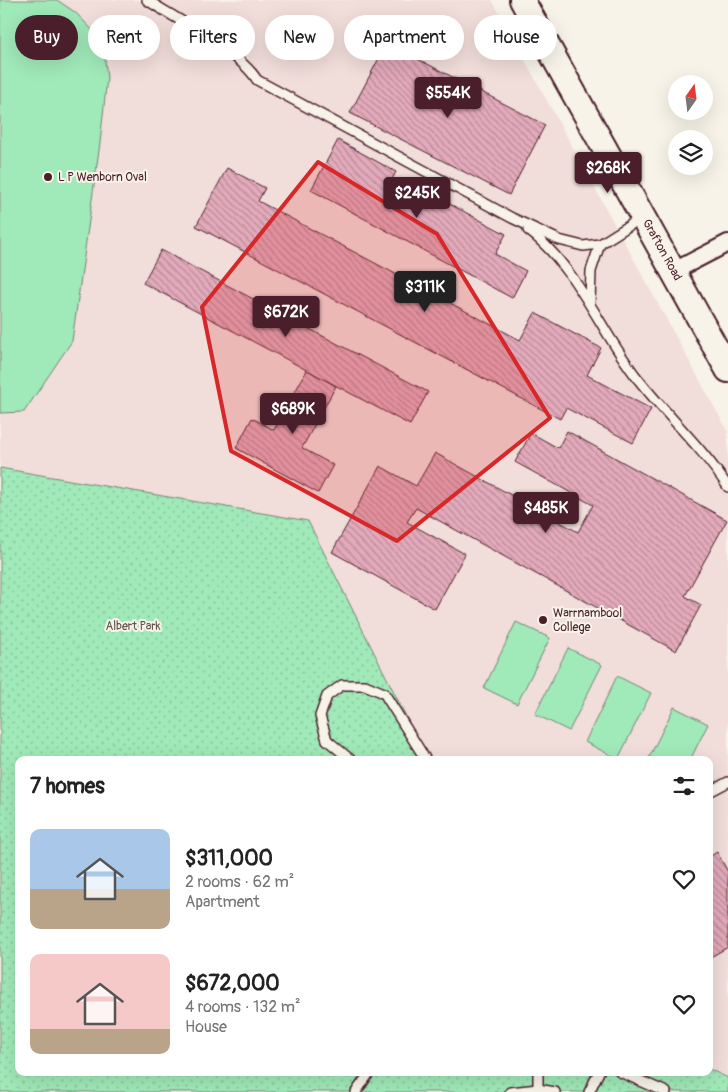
<!DOCTYPE html>
<html lang="en">
<head>
<meta charset="utf-8">
<style>
	body { margin:0; font-family:Pangolin,sans-serif; background:#f2f2f2; color:#222; height:100vh; display:flex; flex-direction:column; font-size:19px; white-space:nowrap }
	* { box-sizing:border-box; margin:0 }
	p { font-size:16px; color:#767676 }
	.icon { flex:none; width:28px; height:28px; fill:none; stroke:currentColor; stroke-width:2; stroke-linecap:round; stroke-linejoin:round }
	.map { position:relative; flex:1; overflow:hidden }
	.details { position:absolute; left:15px; top:756px; width:698px; height:320px; display:flex; flex-direction:column; background:#fff; border-radius:10px; box-shadow:0 5px 20px #0002 }
	.details>* { flex:none }
	.guide { position:absolute; left:15px; top:15px; width:699px; height:45px; display:flex; gap:10px }
	.needle { width:32px; rotate:14deg }
	.fabs { position:absolute; left:668px; top:75px; display:grid; gap:10px }
	.fabs a { display:grid; place-items:center; width:45px; height:45px; border-radius:50%; background:#fff; box-shadow:0 5px 20px #0002; font-size:25px }
	.price { position:absolute; translate:-50% -42px; padding:0 11px; border-radius:5px; background:#4a1f2b; color:#fff; font-size:16px; line-height:32px; filter:drop-shadow(0 1px 2px #0008) }
	.price::after { content:''; position:absolute; left:50%; top:30px; width:15px; height:11px; margin-left:-8px; background:inherit; clip-path:polygon(0 0,100% 0,50% 100%) }
	.price.on { background:#222; color:#fff }
	ul { padding:0; list-style:none }
	li { display:flex; align-items:center; gap:15px; height:125px; padding:0 15px }
	li span { display:grid; place-items:center; flex:none; width:140px; height:100px; border-radius:10px; color:#555 }
	li>.icon { margin-inline-start:auto }
	span .icon { width:60px; height:60px; fill:#fffc; stroke-width:1 }
	li b { font-size:21px }
	h2 { display:flex; justify-content:space-between; align-items:center; height:60px; padding:0 15px; font-size:21px }
	.chip { padding:0 18px; border-radius:22px; background:#fff; box-shadow:0 5px 20px #0002; font-size:18px; line-height:45px }
	.chip.on { background:#4a1f2b; color:#fff }
	.map>svg:first-child { display:block }
</style>
</head>
<body>
<div class="map">
<svg width="728" height="1092" viewBox="0 0 728 1092">
	<defs>
		<pattern id="park-dots" width="8" height="8" patternUnits="userSpaceOnUse" patternTransform="scale(1.25)"><rect width="8" height="8" fill="#a0e9b8"/><path d="M2 2h.1M6 6h.1" fill="none" stroke="#8bc79e" stroke-width="1.8" stroke-linecap="round"/></pattern>
		<pattern id="building-back-hatch" width="6" height="6" patternUnits="userSpaceOnUse" patternTransform="scale(1.25)"><rect width="6" height="6" fill="#e3aabb"/><path d="M-1 5l2 2M0 0l6 6M5-1l2 2" fill="none" stroke="#ba8a98"/></pattern>
	</defs>
	<rect width="100%" height="100%" fill="#f7f3e8"/>
	<filter id="ink" filterUnits="userSpaceOnUse"><feTurbulence type="fractalNoise" baseFrequency=".02" numOctaves="2"/><feDisplacementMap in="SourceGraphic" scale="10" xChannelSelector="R" yChannelSelector="G"/><feConvolveMatrix kernelMatrix="1 2 1 2 8 2 1 2 1" color-interpolation-filters="sRGB"/></filter>
	<g filter="url(#ink)">
		<path fill="#f1ddda" d="M0,0h492l236,432v646l-19,-9v-309h-281l-120,-239 -308,-53z"/>
		<path fill="url(#park-dots)" stroke="#758472" d="M0,468l308,53 120,239h-409v312h690v-3l19,9v14h-728z"/>
		<g fill="#a0e9b8" stroke="#758472">
			<path d="M0,0h57l19,13 27,28 4,37 -7,65 -28,198 -48,71 -24,1z"/>
			<path d="M516,622l34,16 -33,66 -33,-16z"/>
			<path d="M568,648l34,17 -33,66 -34,-17z"/>
			<path d="M617,676l34,17 -33,66 -33,-17z"/>
			<path d="M674,707l34,17 -18,36h-42z"/>
		</g>
		<g fill="url(#building-back-hatch)" stroke="#4a1f2b">
			<path d="M387,43l158,82 -36,70 -159,-82z"/>
			<path d="M338,140l58,32 -12,22 23,12 11,-19 88,47 -11,20 31,17 -14,27 -201,-108z"/>
			<path d="M227,168l38,20 -7,13 262,139 15,-27 66,35 -14,27 64,34 -18,34 -67,-35 -6,11 -364,-193z"/>
			<path d="M161,250l267,142 -18,33 -267,-142z"/>
			<path d="M307,370l29,16 -34,62 31,17 -15,28 -82,-45 16,-30 22,12z"/>
			<path d="M567,431l160,89 -42,76 16,9 -25,46 -260,-143 -9,14 58,32 -30,55 -103,-57 48,-86 36,20 19,-33 143,79 15,-27 -78,-43 16,-29 27,15z"/>
			<path d="M717,852l11,20v75l-19,11v-101z"/>
		</g>
		<g fill="none" stroke-linecap="round" stroke-linejoin="round">
			<g stroke="#4a1f2b" stroke-width="12">
				<g id="lane">
					<path d="M147,0c29,19 93,52 110,80l255,138 47,22 24,6 17,-2 43,-27"/>
					<path d="M528,230c50,38 72,101 110,149 29,37 64,68 90,108"/>
					<path d="M590,303l1,-32 9,-27"/>
					<path d="M351,760l-24,-20 -7,-24 7,-20 15,-11h23l19,8 42,67"/>
					<path d="M709,792l19,-10"/>
					<path d="M620,1072l46,20"/>
					<path d="M538,1089v-17"/>
					<path d="M356,1092l14,-20"/>
					<path d="M510,1092l28,-3 17,3"/>
					<path d="M589,1092l10,-20"/>
				</g>
			</g>
			<g stroke="#4a1f2b" stroke-width="20">
				<path id="street" d="M674,271l54,-28"/>
			</g>
			<g stroke="#4a1f2b" stroke-width="28">
				<path id="secondary" d="M522,0l206,370"/>
			</g>
			<use href="#lane" stroke="#f7f3e8" stroke-width="9"/>
			<use href="#street" stroke="#f7f3e8" stroke-width="16"/>
			<use href="#secondary" stroke="#f7f3e8" stroke-width="24"/>
		</g>
	</g>
	<path fill="#d62828" fill-opacity="0.2" stroke="#d62828" stroke-width="4" stroke-linejoin="round" d="M318,162l119,72 113,184 -153,123 -166,-90 -29,-144z"/>
	<g fill="#4a1f2b" stroke="#f7f3e8" stroke-width="2">
		<circle cx="48" cy="177" r="5"/>
		<circle cx="543" cy="620" r="5"/>
	</g>
	<g text-anchor="middle" dominant-baseline="central" stroke-width="4" stroke-linejoin="round" paint-order="stroke">
		<g font-size="12" fill="#4a1f2b" stroke="#f7f3e8" text-anchor="start">
			<text x="58" y="177">L P Wenborn Oval</text>
			<text x="553" y="613">Warrnambool<tspan x="553" dy="14">College</tspan></text>
		</g>
		<g font-size="12" fill="#4a1f2b" stroke="#f7f3e8">
			<text transform="translate(662 250) rotate(61)">Grafton Road</text>
		</g>
		<g font-size="12" fill="#60524e" stroke="#f7f3e8">
			<text x="133" y="626">Albert Park</text>
		</g>
	</g>
</svg>
<div class="fabs">
<a><svg class="needle" viewBox="-14 -14 28 28"><path d="M0-13l5 13h-10z" fill="#e53935"/><path d="M0 13l5-13h-10z" fill="#767676"/></svg></a>
<a><svg class="icon" aria-label="layers" viewBox="0 0 24 24"><path d="M12 4l9 5-9 5-9-5zM3 14l9 5 9-5"/></svg></a>
</div>
<b class="price" style="left:448px;top:119px">$554K</b>
<b class="price" style="left:608px;top:194px">$268K</b>
<b class="price" style="left:417px;top:219px">$245K</b>
<b class="price on" style="left:425px;top:313px">$311K</b>
<b class="price" style="left:286px;top:338px">$672K</b>
<b class="price" style="left:293px;top:435px">$689K</b>
<b class="price" style="left:546px;top:534px">$485K</b>
<div class="guide">
<a class="chip on">Buy</a>
<a class="chip">Rent</a>
<a class="chip">Filters</a>
<a class="chip">New</a>
<a class="chip">Apartment</a>
<a class="chip">House</a>
</div>
<section class="details">
<h2>7 homes<svg class="icon" aria-label="filters" viewBox="0 0 24 24"><path d="M4 7h16M4 17h16"/><circle cx="9" cy="7" r="2"/><circle cx="15" cy="17" r="2"/></svg></h2>
<ul>
<li><span style="background:linear-gradient(#a9c7e8 60%,#b9a48a 0)"><svg class="icon" aria-label="home" viewBox="0 0 24 24"><path d="M3 11l9-7 9 7M6 9v11h12V9"/></svg></span><div><b>$311,000</b><p>2 rooms · 62 m²</p><p>Apartment</p></div><svg class="icon" aria-label="heart" viewBox="0 0 24 24"><path d="M12 20l-8-8c-3-5 5-10 8-4 3-6 11-1 8 4z"/></svg></li>
<li><span style="background:linear-gradient(#f6c9c9 75%,#b9a48a 0)"><svg class="icon" aria-label="home" viewBox="0 0 24 24"><path d="M3 11l9-7 9 7M6 9v11h12V9"/></svg></span><div><b>$672,000</b><p>4 rooms · 132 m²</p><p>House</p></div><svg class="icon" aria-label="heart" viewBox="0 0 24 24"><path d="M12 20l-8-8c-3-5 5-10 8-4 3-6 11-1 8 4z"/></svg></li>
</ul>
</section>
</div>
</body>
</html>
